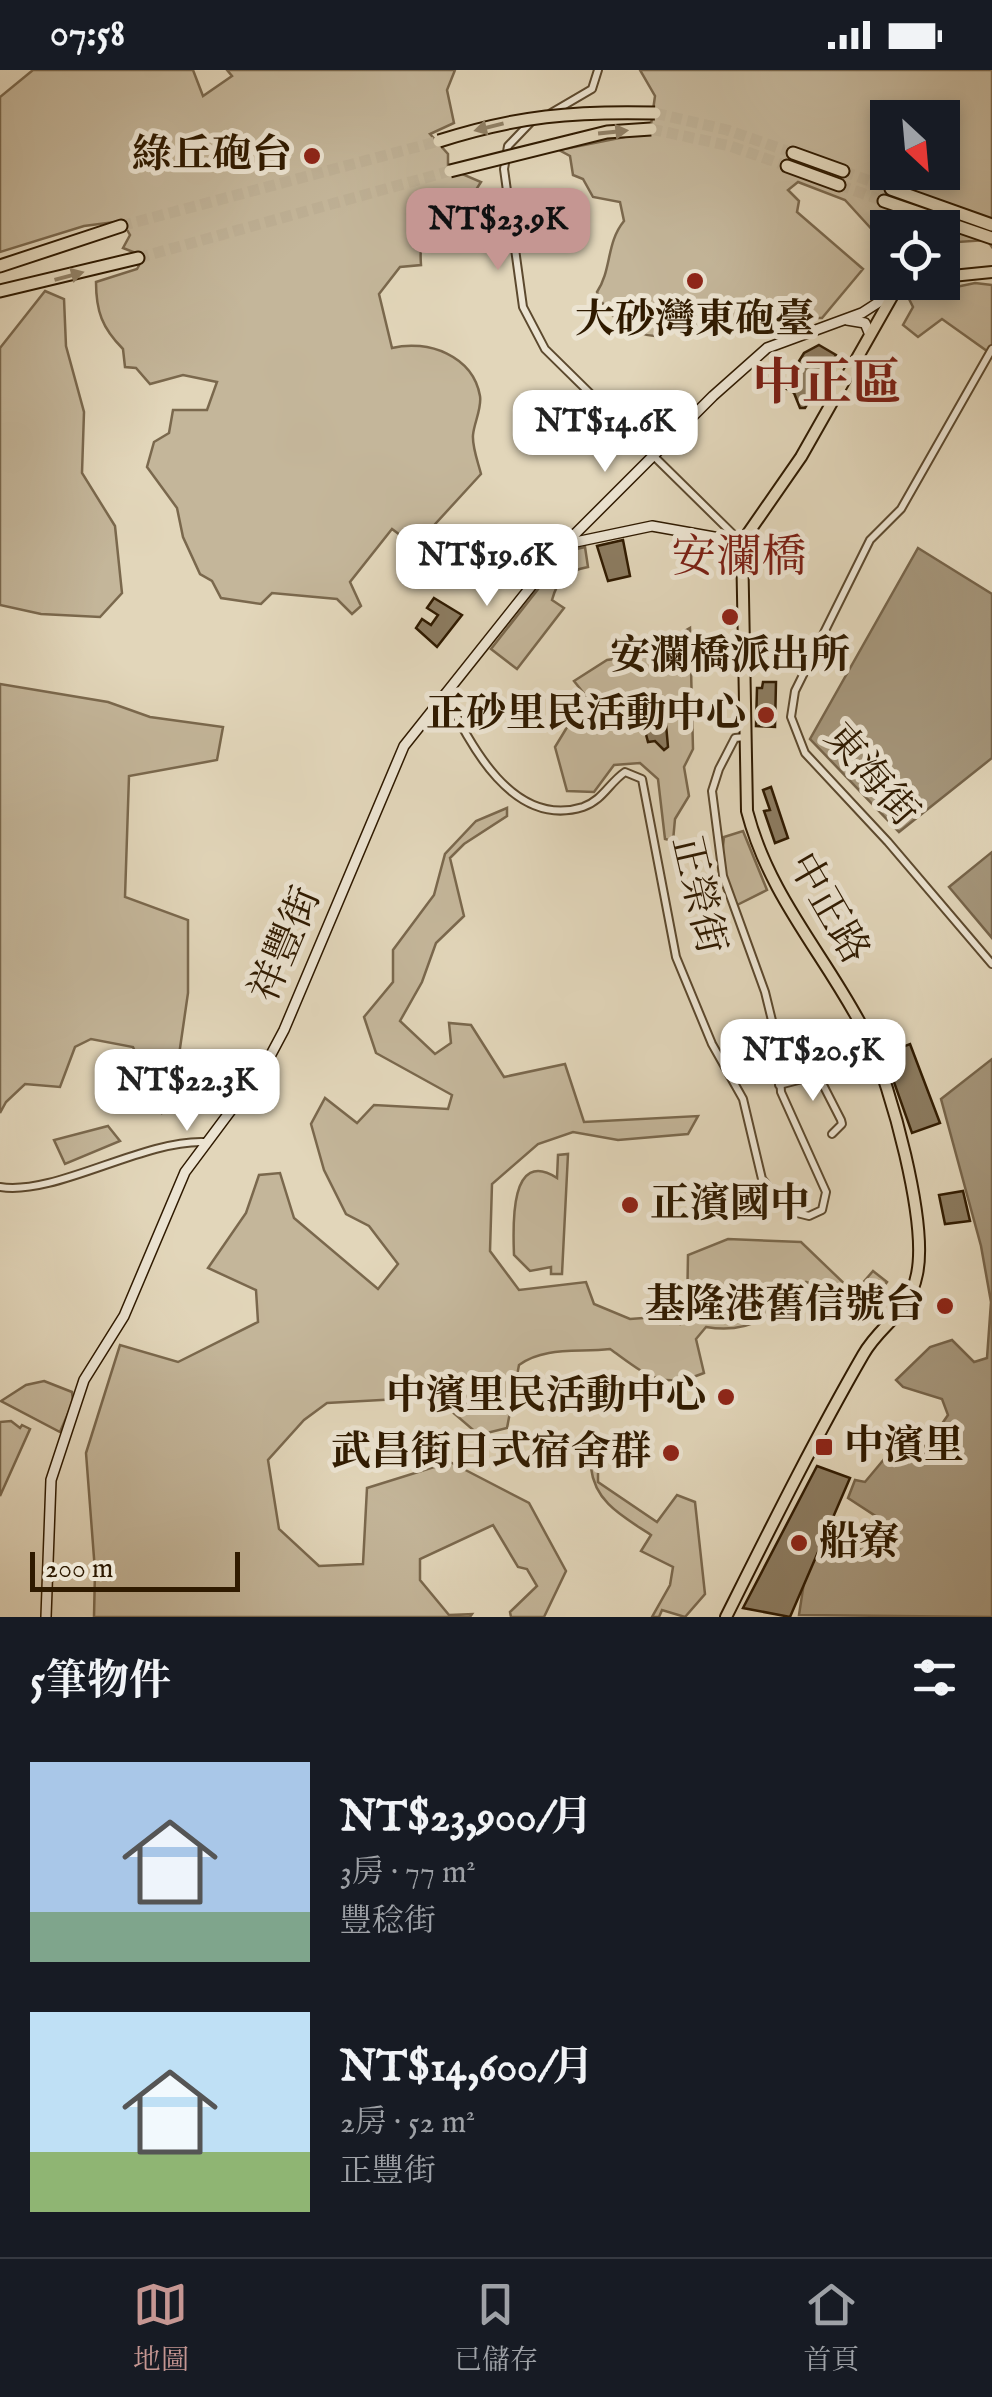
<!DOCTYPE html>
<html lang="zh-TW">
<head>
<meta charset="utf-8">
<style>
	body { margin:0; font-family:"IM FELL English","Noto Serif TC",serif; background:#242831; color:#f1f3f6; height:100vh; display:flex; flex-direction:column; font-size:38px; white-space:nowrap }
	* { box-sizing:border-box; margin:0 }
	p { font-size:32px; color:#9ea1a6 }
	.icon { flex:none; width:55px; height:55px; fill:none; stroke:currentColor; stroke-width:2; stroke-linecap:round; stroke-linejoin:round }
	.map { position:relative; height:1547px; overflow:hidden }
	.panel { display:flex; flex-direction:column; background:#171b24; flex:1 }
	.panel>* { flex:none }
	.needle { width:65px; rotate:154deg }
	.fabs { position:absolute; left:870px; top:30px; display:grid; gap:20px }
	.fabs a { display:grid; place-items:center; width:90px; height:90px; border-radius:0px; background:#171b24; box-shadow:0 5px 15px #0003; font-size:50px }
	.scale { position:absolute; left:30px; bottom:25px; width:210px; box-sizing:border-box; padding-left:10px; border:5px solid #2f1a00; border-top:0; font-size:28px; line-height:35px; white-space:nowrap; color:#2f1a00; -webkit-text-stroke:8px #ece4d2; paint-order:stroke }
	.price { position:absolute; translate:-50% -85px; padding:0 22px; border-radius:20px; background:#fff; color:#222; font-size:32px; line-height:65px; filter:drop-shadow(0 2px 5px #0008) }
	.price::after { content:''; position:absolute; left:50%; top:60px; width:30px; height:22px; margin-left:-15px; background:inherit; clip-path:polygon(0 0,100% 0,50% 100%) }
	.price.on { background:#c59692; color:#111 }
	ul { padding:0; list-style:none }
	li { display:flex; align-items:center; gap:30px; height:250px; padding:0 30px }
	li span { display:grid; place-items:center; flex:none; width:280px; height:200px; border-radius:0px; color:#555 }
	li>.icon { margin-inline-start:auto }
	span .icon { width:120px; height:120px; fill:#fffc; stroke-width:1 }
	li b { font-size:42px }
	h2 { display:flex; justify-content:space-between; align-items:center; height:120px; padding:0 30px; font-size:42px }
	.status { display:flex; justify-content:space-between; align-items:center; height:70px; padding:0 50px; background:#171b24; direction:ltr }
	.status svg { height:28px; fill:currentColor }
	.dock { display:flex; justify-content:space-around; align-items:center; height:140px; border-top:2px solid #363941; background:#171b24; font-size:28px; color:#9ea1a6 }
	.dock a { display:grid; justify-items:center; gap:5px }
	.dock .on { color:#c59692 }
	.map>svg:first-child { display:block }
</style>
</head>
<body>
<div class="status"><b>07:58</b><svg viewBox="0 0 49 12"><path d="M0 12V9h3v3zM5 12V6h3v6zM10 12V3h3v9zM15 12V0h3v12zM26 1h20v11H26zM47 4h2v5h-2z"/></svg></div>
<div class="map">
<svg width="992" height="1547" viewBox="0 0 992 1547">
	<rect width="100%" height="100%" fill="#e2d6ba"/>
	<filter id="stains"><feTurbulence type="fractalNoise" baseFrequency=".002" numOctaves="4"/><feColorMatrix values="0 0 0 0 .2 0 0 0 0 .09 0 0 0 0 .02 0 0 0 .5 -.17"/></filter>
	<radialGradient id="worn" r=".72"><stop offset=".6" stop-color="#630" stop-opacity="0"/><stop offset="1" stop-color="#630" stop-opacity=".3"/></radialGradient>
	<g fill="#c4b69a" stroke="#7a684d" stroke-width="2.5" fill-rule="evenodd">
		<path d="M33,0h160l10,26 29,-20 -5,-6h228l-8,20 7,33 -24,11 18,20v14l33,14c-6,9 -12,21 -21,27 -29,20 -42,15 -39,56l-21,2 -21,27 13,54c36,-9 81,8 88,48 2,12 -6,27 -7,39 -1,12 5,27 8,39l-66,72 -23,-17 -42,53 11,24 -9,8 -15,-15 -65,-6 -11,11 -40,-6 -9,-17 -12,-7 -17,-37 -6,-29 -30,-41 7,-25 15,-9 4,-23h34l10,-28 -34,-7 -33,9 -14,-16 -11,-1 -2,-18c-21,-21 -27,-38 -27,-67l41,-13 5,-9 -6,-7 -13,-5 7,-13 -8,-14 -38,5 -84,26v-155z"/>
		<path d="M640,0h352v177l-5,-7 -44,3 -1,-15h-54l-1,18 -42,-46 -47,-18 -10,8 11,11 -2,11 66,57 -41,49c-26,1 -44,-7 -73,-2 -19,3 -34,17 -55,14 -12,-1 -19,-4 -32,-3l-7,9c-24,-1 -50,-22 -58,-44 15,-23 9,-49 27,-71l-4,-19 -27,-5 -10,-18 -10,-4 -3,-19 -11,-6 91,-18 5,-36zM888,48h54v54h-54z"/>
		<path d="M975,213l17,2v60l-5,6 -45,-32 -24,18 -15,-12 10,-18 -5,-10z"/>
		<path d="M45,221l19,8 2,47 18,66 -2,61 33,53 7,67 -22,24 -59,-3 -41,-9v-257z"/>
		<path d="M585,477l3,20c-21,4 -30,11 -36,33l12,8 -47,61 -26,-20 77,-98z"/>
		<path d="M690,558l3,121 -9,18 5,29 -14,23 -2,22 -8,-2 -7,-60 -18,-16 -26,2 -20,27 -27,-1 -12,-44 31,-51 -12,-15 33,-21 36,-5z"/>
		<path d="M0,614l108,18 42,15 73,10 -6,33 -88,16 -4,121 63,23v73l-10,69 9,35 -25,16 -29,-66 -42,-8 -16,8 -15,40 -35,-3 -19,18 -6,11z"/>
		<path d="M507,738v8l-43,28 -14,14 14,58 -28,27 -14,39 -22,39 35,33 16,-11 -2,-20 22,2 33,52 61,-13 19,58 114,-6 -10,18 -70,6 -45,-8 -35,12 -46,40 -2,67 29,39 67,-8 8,22 36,15 27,-2 23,7 7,-13 1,-56 40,-16 73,3 53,51 19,-22 14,11 -18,25 -49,5v-25l-14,-5c-31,31 -53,53 -100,45l-10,12 8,34c-43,18 -59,1 -94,-24 -31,4 -65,-3 -91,16l-12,63 -28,7 -44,-38 -108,6 -23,17 -36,40 11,69 40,37 44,-2 4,-76 83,-26 79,41 37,68 -22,46h-33l-1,-5 27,-26 -10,-17 -9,-2 -25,-42 -73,34v21l29,35 23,-1 -2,3h-376l1,-46 -9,-118 34,-108 58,17 80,-40 -2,-32 -48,-22 38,-55 13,-38 21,-2 14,45 84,71 20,-25 -29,-38 -23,-12 -22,-44 -13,-46 14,-26 32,25 17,-18 74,4 4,-14 -76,-42 -12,-36 29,-35v-32l41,-55 11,-41 31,-33z"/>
		<path d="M743,761l24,59 -30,15c-14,-17 -16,-47 -13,-68z"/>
		<path d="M108,1056l12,15 -55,23 -11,-24z"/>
		<path d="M568,1084l-6,120h-11v-7l-21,4 -16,-16c-1,-27 -5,-108 43,-77l1,-23z"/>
		<path d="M44,1311l28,11 1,10 -13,30 -59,-31 25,-16z"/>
		<path d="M11,1351l9,7 2,-3 8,4 -30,67v-74z"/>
		<path d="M598,1396v16l59,40 20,-27 18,7 10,92 -20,23 -23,-7 -3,7h-7l18,-32 3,-18 -32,-16 10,-16c-27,-18 -56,-32 -60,-67z"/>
	</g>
	<g fill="#a5967b" stroke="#76644a" stroke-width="2.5">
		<path d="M918,478l74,46v164l-93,74 -89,-93z"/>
		<path d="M992,782v86l-43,-51z"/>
		<path d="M992,989v558l-193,-2 7,-46 14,-21 32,13 25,-44 -29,-19 7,-18 10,2 20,-24 43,-14 20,-29 -6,-16 -39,-12 -7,-7 34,-33 22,-7 22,22 13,-4 4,-56 -10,-56 -40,-147z"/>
	</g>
	<g fill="#8c7c61" stroke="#2f1a00" stroke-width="2.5">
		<path d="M819,275l17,10 -31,53h-5l-6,-15 -11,-6 21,-34z"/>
		<path d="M623,470l7,36 -22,5 -11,-35z"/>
		<path d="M434,528l28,17 -25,32 -21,-19 6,-9 9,6 7,-10 -11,-7z"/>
		<path d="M763,612h13l-1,45 -19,-1 1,-38h5z"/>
		<path d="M665,643l3,34 -4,3 -9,-9 -7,1 -7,-27z"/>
		<path d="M771,717l17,51 -13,5 -11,-32 6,-1 -7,-20z"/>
		<path d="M910,974l30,79 -28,10 -28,-79z"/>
		<path d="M963,1121l7,30 -25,3 -6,-29z"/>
		<path d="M817,1396l33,12 -60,139 -47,-9z"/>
	</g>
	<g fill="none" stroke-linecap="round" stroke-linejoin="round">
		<g stroke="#beb095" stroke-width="11" stroke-dasharray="11 5.5" stroke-linecap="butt">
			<path d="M655,43l72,17 66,23"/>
			<path d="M651,59l79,17 57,20"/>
			<path d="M843,101l48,18"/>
			<path d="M839,115l45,16"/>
			<path d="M121,156l318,-85"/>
			<path d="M138,188l312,-87"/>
		</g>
		<g stroke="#5c492e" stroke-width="10">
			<g id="street">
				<path d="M551,43l41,-24 6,-19"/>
				<path d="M530,53l-22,23 -4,23 19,138 22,42 195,192"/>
				<path d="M992,279l-91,160 -31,31 -75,151 -4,26 14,36 83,89 104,122"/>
				<path d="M445,623c25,52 68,136 138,114 20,-7 26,-24 42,-35l17,7 34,178 36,87 31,55 19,80 15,18 20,16 12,3 13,-6 4,-18 -45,-100 -3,-47 -13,-53 -42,-116 -11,-85 7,-22 16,-31 10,-1"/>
				<path d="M779,1015l39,-10 23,45 1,4 -10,10"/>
				<path d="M0,1117c55,9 142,-47 204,-45"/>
			</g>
		</g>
		<g stroke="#2f1a00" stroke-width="12">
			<g id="secondary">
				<path d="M847,250l18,3 5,12"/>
				<path d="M565,474l148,-148 54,-48 95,-35 31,-20"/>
				<path d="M46,1547l5,-137 33,-100 40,-64 61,-144 82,-110 17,-32 120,-284 156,-196 11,-7 81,-17 90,16"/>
			</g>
		</g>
		<g stroke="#2f1a00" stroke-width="14">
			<g id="primary">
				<path d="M942,207l50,-5"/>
				<path d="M726,1547c44,-88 88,-177 137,-262 18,-32 46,-40 54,-81 11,-52 -26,-187 -49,-236 -39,-79 -98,-138 -121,-227l-5,-269 59,-85 93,-164 20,-11"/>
			</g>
		</g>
		<g stroke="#2f1a00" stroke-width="15">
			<g id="highway">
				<path d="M793,83l50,18"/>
				<path d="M787,96l52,19"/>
				<path d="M891,119l101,36"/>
				<path d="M884,131l108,37"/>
				<path d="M0,196l121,-40"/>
				<path d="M0,221l138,-33"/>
			</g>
		</g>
		<use href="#street" stroke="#ece4d2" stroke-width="6"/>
		<use href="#secondary" stroke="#ece4d2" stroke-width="9"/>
		<use href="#primary" stroke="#e2d6ba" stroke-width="10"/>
		<use href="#highway" stroke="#e2d6ba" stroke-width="11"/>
		<g stroke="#2f1a00" stroke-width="15" stroke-linecap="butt">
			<g id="highway-bridge">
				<path d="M439,71c78,-25 135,-30 216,-28"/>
				<path d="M450,101l157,-39 44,-3"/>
			</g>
		</g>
		<use href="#highway-bridge" stroke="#e2d6ba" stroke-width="11"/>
	</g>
	<defs><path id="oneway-solid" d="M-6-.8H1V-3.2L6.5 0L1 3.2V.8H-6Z" transform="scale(2.5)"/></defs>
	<g fill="#918166">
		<use href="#oneway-solid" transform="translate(489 57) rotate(166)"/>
		<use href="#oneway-solid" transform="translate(613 62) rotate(-6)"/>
		<use href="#oneway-solid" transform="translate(69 206) rotate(-15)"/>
	</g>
	<g fill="#8f2418" stroke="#ece4d2" stroke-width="4">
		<circle cx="312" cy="86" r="10"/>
		<circle cx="695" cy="211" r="10"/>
		<circle cx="730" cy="547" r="10"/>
		<circle cx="766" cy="645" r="10"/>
		<circle cx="630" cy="1135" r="10"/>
		<circle cx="945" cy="1236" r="10"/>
		<circle cx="726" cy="1327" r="10"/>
		<rect x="814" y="1367" width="20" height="20" rx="5"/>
		<circle cx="671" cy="1383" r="10"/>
		<circle cx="799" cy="1473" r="10"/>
	</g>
	<g text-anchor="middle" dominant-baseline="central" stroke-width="10" stroke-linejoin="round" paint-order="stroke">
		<g font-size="40" font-weight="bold" fill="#2f1a00" stroke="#ece4d2" text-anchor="end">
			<text x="292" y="86">綠丘砲台</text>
			<text x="695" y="251" text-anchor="middle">大砂灣東砲臺</text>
			<text x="730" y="587" text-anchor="middle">安瀾橋派出所</text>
			<text x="746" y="645">正砂里民活動中心</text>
			<text x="650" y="1135" text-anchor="start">正濱國中</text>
			<text x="925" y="1236">基隆港舊信號台</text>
			<text x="706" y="1327">中濱里民活動中心</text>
			<text x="844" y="1377" text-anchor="start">中濱里</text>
			<text x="651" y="1383">武昌街日式宿舍群</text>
			<text x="819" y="1473" text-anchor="start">船寮</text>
		</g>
		<g font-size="40" fill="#2f1a00" stroke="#ece4d2">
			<text transform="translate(870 706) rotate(49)">東海街</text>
			<text transform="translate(697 825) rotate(77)">正榮街</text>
			<text transform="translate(827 839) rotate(60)">中正路</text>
			<text transform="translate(287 875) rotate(-67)">祥豐街</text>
		</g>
		<g font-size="45" fill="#7a1f14" stroke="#ece4d2">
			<text x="739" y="488">安瀾橋</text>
		</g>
		<g font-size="50" font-weight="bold" fill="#7a1f14" stroke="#ece4d2">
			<text x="827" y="315">中正區</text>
		</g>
	</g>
	<rect width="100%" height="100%" filter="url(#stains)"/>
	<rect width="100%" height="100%" fill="url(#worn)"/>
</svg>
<div class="fabs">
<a><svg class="needle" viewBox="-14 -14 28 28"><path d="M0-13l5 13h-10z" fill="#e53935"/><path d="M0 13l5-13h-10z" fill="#9ea1a6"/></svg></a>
<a><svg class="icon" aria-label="locate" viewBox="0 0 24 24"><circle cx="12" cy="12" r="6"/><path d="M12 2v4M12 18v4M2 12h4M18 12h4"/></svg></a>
</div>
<div class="scale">200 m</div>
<b class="price on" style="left:498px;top:203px">NT$23.9K</b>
<b class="price" style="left:605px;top:405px">NT$14.6K</b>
<b class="price" style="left:487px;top:539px">NT$19.6K</b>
<b class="price" style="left:813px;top:1034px">NT$20.5K</b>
<b class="price" style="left:187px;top:1064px">NT$22.3K</b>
</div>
<section class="panel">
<h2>5筆物件<svg class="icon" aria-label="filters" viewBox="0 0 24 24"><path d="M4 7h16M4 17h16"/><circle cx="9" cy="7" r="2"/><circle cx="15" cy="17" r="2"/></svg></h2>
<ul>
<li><span style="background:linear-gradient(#a9c7e8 75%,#7fa58c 0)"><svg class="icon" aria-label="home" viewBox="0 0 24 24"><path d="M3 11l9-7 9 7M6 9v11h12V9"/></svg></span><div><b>NT$23,900/月</b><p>3房 · 77 m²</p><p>豐稔街</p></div></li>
<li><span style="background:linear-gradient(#bfe0f5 70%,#8fb573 0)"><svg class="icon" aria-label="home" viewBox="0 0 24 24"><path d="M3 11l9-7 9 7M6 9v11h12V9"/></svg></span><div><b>NT$14,600/月</b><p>2房 · 52 m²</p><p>正豐街</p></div></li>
</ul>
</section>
<nav class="dock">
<a class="on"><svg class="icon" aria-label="map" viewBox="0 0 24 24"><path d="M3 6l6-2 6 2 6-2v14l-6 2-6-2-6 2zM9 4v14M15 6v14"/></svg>地圖</a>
<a><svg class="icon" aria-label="saved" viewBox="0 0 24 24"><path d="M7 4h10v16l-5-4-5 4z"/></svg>已儲存</a>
<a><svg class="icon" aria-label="home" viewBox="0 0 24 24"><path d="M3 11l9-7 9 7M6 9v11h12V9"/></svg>首頁</a>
</nav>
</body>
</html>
